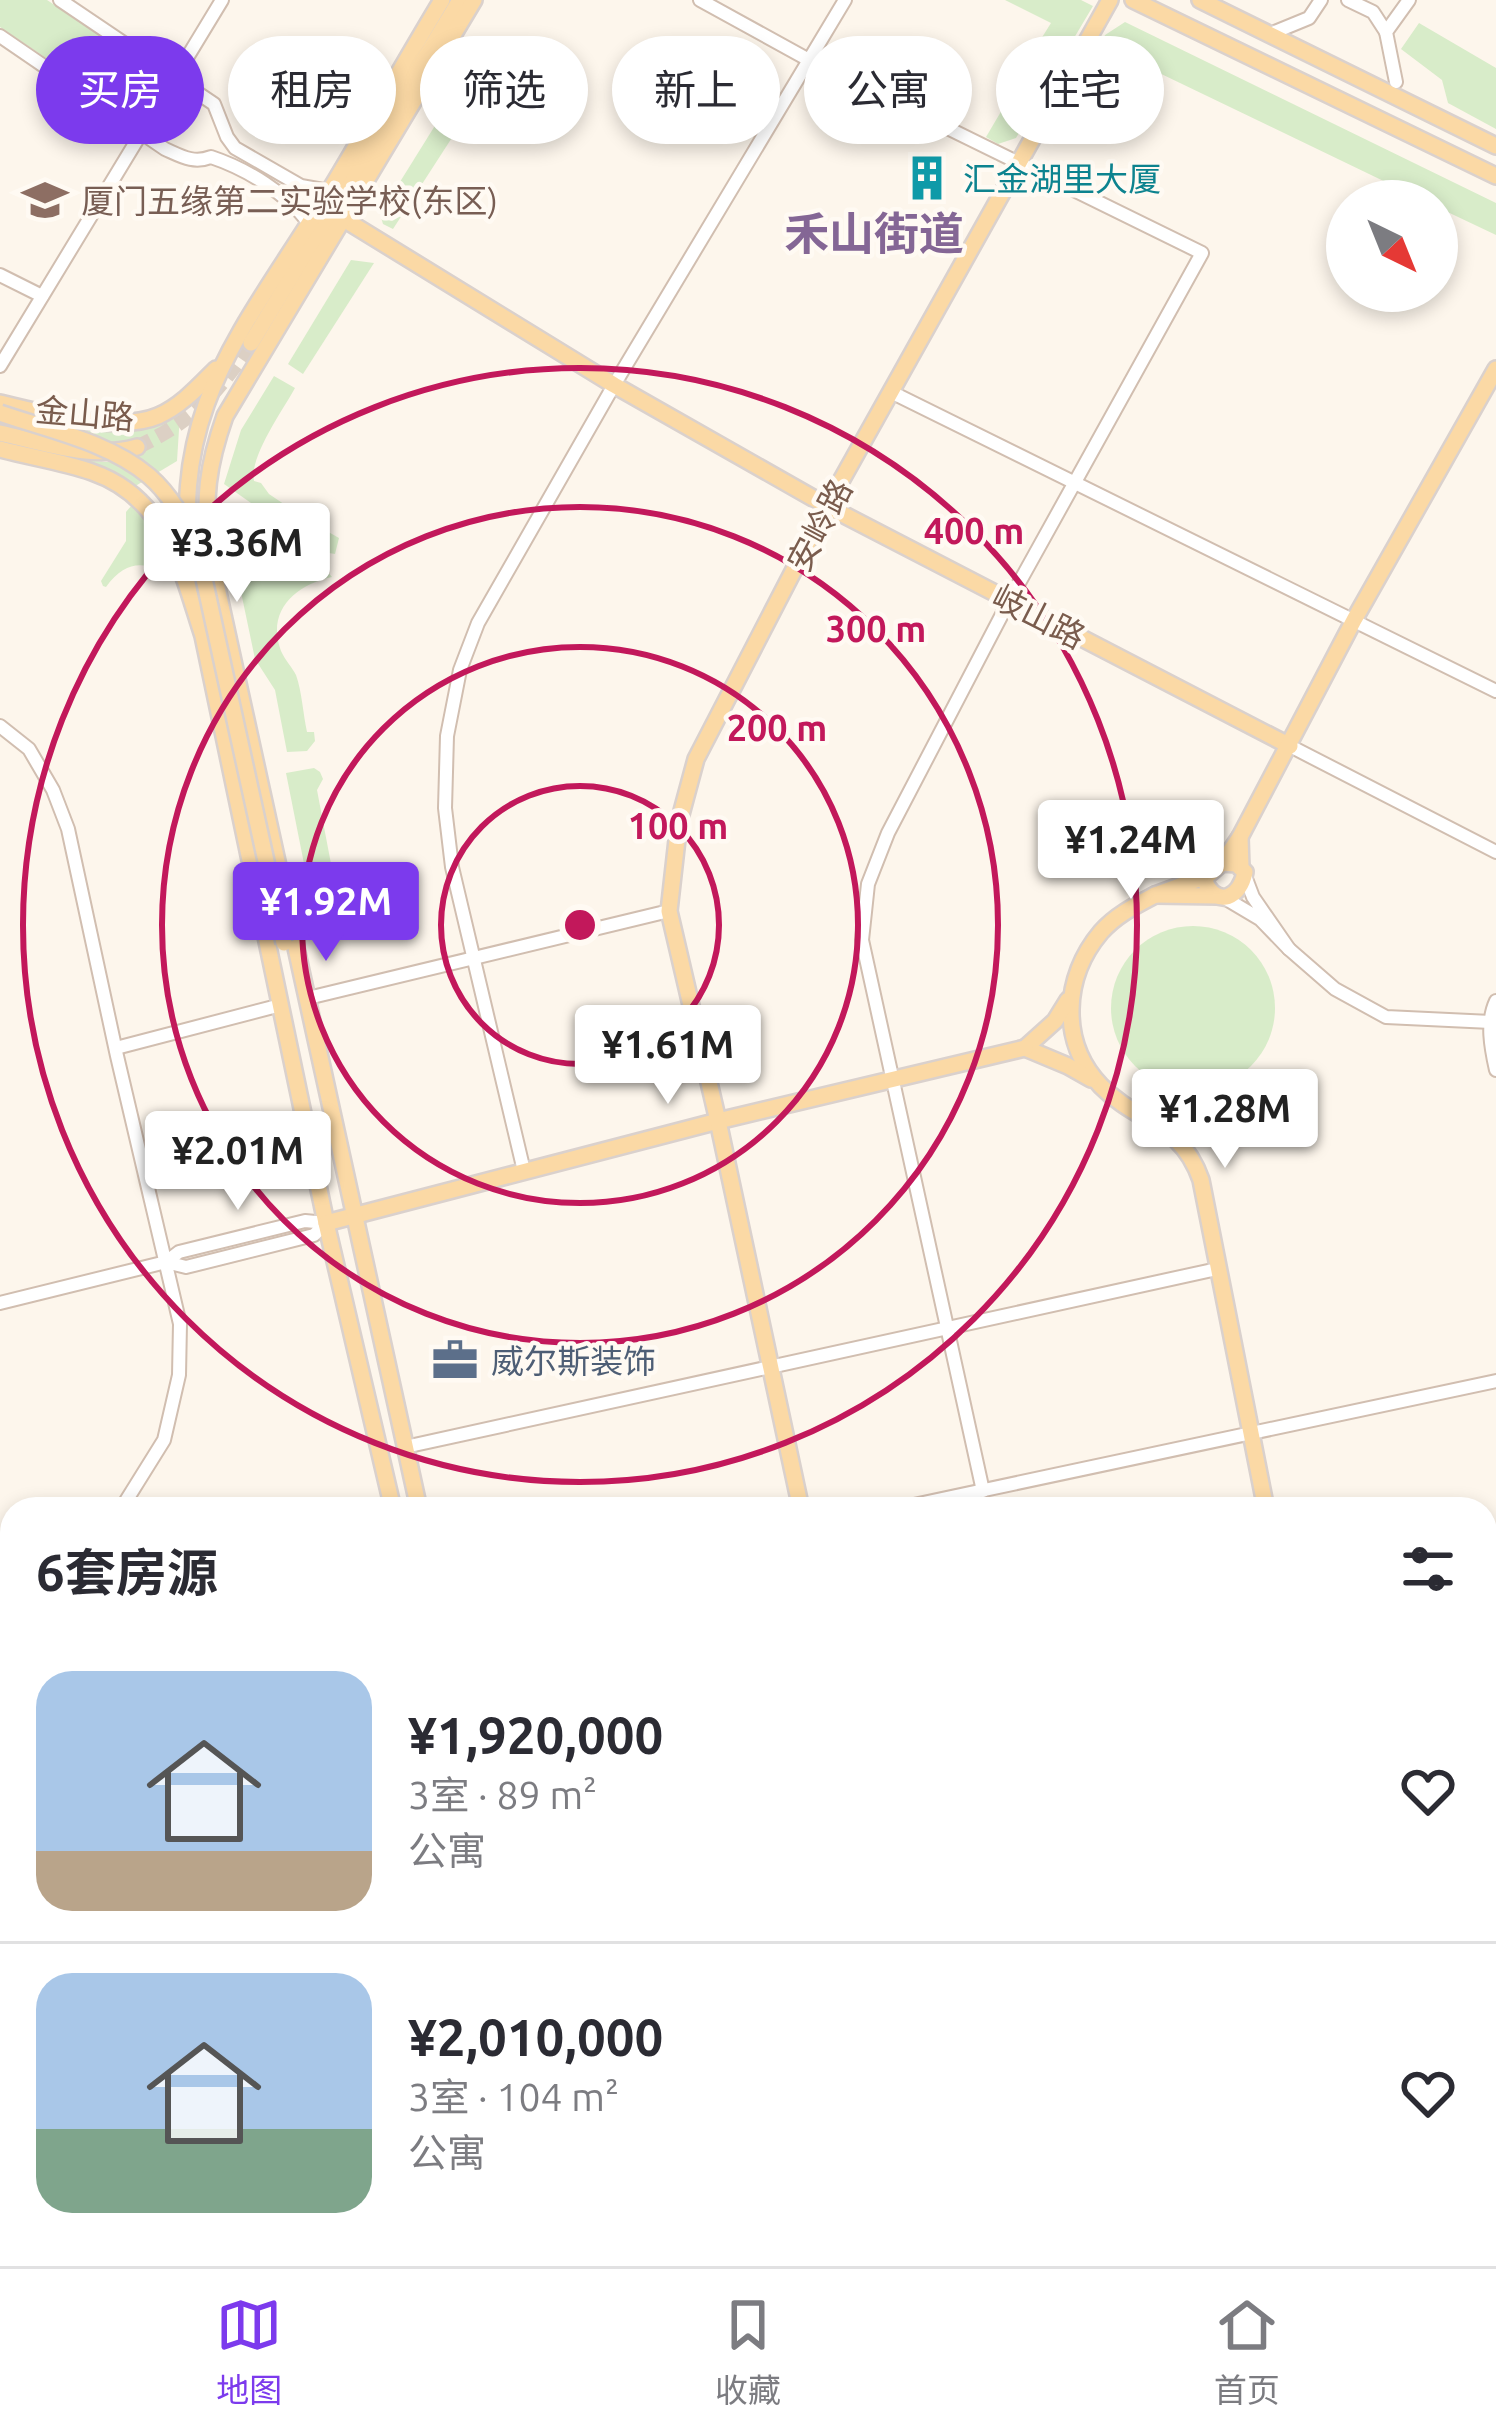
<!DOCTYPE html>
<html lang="zh">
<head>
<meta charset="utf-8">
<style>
	body { margin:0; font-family:Ubuntu,"Noto Sans SC",sans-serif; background:#f7f7f7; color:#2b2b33; height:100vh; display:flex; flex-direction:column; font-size:45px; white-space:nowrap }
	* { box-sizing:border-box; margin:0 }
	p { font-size:39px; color:#7c7c81 }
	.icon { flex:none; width:66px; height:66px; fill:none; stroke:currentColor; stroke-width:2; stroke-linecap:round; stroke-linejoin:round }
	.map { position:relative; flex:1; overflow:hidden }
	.side { position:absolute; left:0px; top:1497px; width:1497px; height:771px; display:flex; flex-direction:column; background:#fff; border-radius:36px 36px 0 0; box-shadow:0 6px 18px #0003 }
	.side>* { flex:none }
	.guide { position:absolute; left:36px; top:36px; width:1425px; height:108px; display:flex; gap:24px }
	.needle { width:78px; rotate:137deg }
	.buttons { position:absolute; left:1326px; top:180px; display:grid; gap:24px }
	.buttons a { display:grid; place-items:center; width:132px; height:132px; border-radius:50%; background:#fff; box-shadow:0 6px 18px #0003; font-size:60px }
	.price { position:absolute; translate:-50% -102px; padding:0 27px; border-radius:12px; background:#fff; color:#222; font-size:39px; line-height:78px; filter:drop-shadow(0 3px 6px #0008) }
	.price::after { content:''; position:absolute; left:50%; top:72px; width:36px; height:27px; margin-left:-18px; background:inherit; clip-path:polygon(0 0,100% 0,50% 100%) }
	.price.selected { background:#7c3aed; color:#fff }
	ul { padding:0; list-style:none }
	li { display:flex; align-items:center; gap:36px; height:300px; padding:0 36px }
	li+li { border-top:3px solid #e1e1e2 }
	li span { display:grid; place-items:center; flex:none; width:336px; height:240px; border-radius:36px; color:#555 }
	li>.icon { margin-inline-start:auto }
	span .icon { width:144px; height:144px; fill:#fffc; stroke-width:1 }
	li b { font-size:51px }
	h2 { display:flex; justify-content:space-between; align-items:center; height:144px; padding:0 36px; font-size:51px }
	.pill { padding:0 42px; border-radius:54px; background:#fff; box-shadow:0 6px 18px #0003; font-size:42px; line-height:108px }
	.pill.selected { background:#7c3aed; color:#fff }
	.tab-bar { display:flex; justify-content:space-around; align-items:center; height:168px; border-top:3px solid #e1e1e2; background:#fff; font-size:33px; color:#7c7c81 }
	.tab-bar a { display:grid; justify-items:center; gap:6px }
	.tab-bar .selected { color:#7c3aed }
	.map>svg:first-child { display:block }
</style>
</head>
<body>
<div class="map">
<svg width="1496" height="2266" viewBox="0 0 1496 2266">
	<rect width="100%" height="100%" fill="#fdf6ec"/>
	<g fill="#d8ecc9">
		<path d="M0,0h47l104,70 8,7v11l-13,26 -11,4 -135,-91z"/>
		<path d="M1005,0h76l12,6 -32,54 -25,-13 15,-24z"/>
		<path d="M1125,22l371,181v32l-59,-28v-6h-12l-324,-156 4,-10z"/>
		<path d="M1419,23l77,45v61l-48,-26 -6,-23 -41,-31z"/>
		<path d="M487,42l19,12 -113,175 -10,-5 -3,-10z"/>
		<path d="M1032,59l23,13 -39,66 -18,6 -12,-7z"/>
		<path d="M351,260l23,3 -71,111 -15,-10z"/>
		<path d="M274,376l21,12c-12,22 -46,69 -41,93l7,2 8,11 40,27 30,17 -4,16 -6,-1 -42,-38 -36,-12 -27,-19 17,-54z"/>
		<path d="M180,414l-3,47 -45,27 -70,-30 43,4 33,-1 -3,-17 -22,2 -80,-11 3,-14c51,10 97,21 144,-7z"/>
		<path d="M132,505c24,24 35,48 48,80 -26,-22 -50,-31 -74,2l-3,-1 -2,-5 25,-40v-29z"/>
		<path d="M266,537c30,9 46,15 66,40 -37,8 -66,34 -51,74 4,9 11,16 15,24 6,17 7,39 11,57h7l1,9 -8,10 -20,1 -12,-62 -20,-31 -23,-110 22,-11z"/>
		<path d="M314,768l6,4 3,7 -6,11 22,116 -25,8 -28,-141z"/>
		<circle cx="1193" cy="1008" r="82"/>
	</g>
	<path fill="#fcefc7" d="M0,1946l12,4v144l-12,-7z"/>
	<path fill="#bfe3e8" stroke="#a5d3da" stroke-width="3" d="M0,2087l12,7v162h267l5,10h-284z"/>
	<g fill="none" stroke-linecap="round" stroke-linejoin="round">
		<path stroke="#dcd0c4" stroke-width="15" stroke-dasharray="15 8" stroke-linecap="butt" d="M137,447c55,-25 81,-55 114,-104"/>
		<g stroke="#d1beb0" stroke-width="16">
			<g id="minor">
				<path d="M60,0l154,104 13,33 8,11 66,38 28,5"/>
				<path d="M700,0l109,60 393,193 -193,348 -121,232 -20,51 -6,56 121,551"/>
				<path d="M1348,0l25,12 13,20"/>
				<path d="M1270,34l39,-16 12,-18"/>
				<path d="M0,36l165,113c16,7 28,15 46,8 36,12 75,36 98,66"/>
				<path d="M1396,82l-10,-50 23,-32"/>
				<path d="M0,275l42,21"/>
				<path d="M0,366l222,-366"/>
				<path d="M891,392l605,299"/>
				<path d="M0,726l29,23 24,41 15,39 49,227 63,268 -1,51 -15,65 -43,69"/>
				<path d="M1290,746l206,106"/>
				<path d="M1223,897l37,22 29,30 -36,-52 -8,-21"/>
				<path d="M1289,949l46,40 51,28 105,5"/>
				<path d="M308,998l361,-87"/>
				<path d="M1496,1001c-10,21 -5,47 0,69"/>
				<path d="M116,1048l165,-43"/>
				<path d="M524,1171l-72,-304 -7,-59 2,-72 13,-66 18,-47 136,-238 231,-385"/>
				<path d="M166,1262l20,5 128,-32 12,-12"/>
				<path d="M0,1303l166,-41 13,-10 126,-31 21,2"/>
				<path d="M405,1447l812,-178"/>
				<path d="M895,1509l601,-128"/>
				<path d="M0,1705l12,-19"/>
				<path d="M0,1785l12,4"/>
				<path d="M1485,2232l11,-5"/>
				<path d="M535,2256l2,10"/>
				<path d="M1390,2256l6,10"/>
				<path d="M1420,2266l17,-10"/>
			</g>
		</g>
		<g stroke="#dad1cd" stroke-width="20">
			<g id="major">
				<path d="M1133,0l363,176"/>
				<path d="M1200,0l296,146"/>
				<path d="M342,218l272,167 213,121 463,240"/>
				<path d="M251,343l209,-343"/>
				<path d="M0,403c40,10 119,30 158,13 23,-10 40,-29 58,-47"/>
				<path d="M0,433c45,10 91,27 137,14"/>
				<path d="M0,449c30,8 63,13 92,23 75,26 89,97 111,164l123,587 67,286"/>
				<path d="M194,583c-31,-174 53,-256 136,-393 38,-63 74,-127 112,-190"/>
				<path d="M1240,837l114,-217 142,-251"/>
				<path d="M1222,863l14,1 9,8c-5,26 -27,36 -40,10l2,-6z"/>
				<path d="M1222,863l18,-26 1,30"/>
				<path d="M1207,876l-52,19 62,1"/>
				<path d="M1155,895c-19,10 -39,20 -54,37 -38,45 -42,110 0,154 37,38 80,36 100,94l65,329"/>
				<path d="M1068,1000l-13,21 -30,27 43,18 23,13"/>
				<path d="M326,1223l392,-102 307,-73"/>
				<path d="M419,1509l-210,-958c-5,-53 -2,-84 16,-135l249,-416"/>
				<path d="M801,1509l-83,-388 -49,-210 10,-89 17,-63 131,-253 283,-506"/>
				<path d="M1485,1711l11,-3"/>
				<path d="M0,1716l12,4"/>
				<path d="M0,1765l12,3"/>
				<path d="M566,2256l2,10"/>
				<path d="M592,2256l3,10"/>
			</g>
		</g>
		<g stroke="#dad1cd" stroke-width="22">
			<g id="highway">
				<path d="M1485,1647l11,-3"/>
				<path d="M1485,1670l8,10 -6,14"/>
				<path d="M0,1729l12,4"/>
				<path d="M0,1745l12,3"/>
			</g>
		</g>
		<use href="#minor" stroke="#fff" stroke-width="12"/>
		<use href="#major" stroke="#fbd9a5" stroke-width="15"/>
		<use href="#highway" stroke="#f7b7a3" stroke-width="18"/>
		<g stroke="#dad1cd" stroke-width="20" stroke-linecap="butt">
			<path id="major-bridge" d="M0,413c49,17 109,29 149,63 22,19 36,45 48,71l87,396"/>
		</g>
		<use href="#major-bridge" stroke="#fbd9a5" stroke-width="15"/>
	</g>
	<g fill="none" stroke="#c2185b" stroke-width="6">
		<circle cx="580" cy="925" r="139"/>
		<circle cx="580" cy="925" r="278"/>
		<circle cx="580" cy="925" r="418"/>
		<circle cx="580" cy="925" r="557"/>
	</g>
	<defs>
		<g id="building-bare" transform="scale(3.6)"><path d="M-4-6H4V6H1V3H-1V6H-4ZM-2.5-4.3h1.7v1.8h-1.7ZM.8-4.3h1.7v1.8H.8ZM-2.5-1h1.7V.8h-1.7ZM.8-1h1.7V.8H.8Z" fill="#0f9aa8" stroke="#fffaf3" stroke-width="2.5" paint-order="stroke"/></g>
		<g id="school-bare" transform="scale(3.6)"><path d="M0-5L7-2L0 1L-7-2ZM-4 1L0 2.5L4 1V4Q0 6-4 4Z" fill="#8d6e63" stroke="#fffaf3" stroke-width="2.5" paint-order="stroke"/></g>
		<g id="office-bare" transform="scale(3.6)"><path d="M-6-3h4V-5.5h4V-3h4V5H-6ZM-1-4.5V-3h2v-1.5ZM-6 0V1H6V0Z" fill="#5c6f8a" stroke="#fffaf3" stroke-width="2.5" paint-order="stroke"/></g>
	</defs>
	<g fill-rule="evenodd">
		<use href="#building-bare" x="927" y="178"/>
		<use href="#school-bare" x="45" y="200"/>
		<use href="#office-bare" x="455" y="1360"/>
	</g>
	<g text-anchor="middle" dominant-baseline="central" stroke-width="9" stroke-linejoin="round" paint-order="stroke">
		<g font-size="33" fill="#0d838f" stroke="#fffaf3" text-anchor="start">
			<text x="963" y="178">汇金湖里大厦</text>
		</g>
		<g font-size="33" fill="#785e54" stroke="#fffaf3" text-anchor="start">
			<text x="81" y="200">厦门五缘第二实验学校(东区)</text>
		</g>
		<g font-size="33" fill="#7a5c4d" stroke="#fffaf3">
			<text transform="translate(85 413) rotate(5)">金山路</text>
			<text transform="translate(819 525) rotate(-62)">安岭路</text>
			<text transform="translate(1039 616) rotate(27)">岐山路</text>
		</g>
		<g font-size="33" fill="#4e5e75" stroke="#fffaf3" text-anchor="start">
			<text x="491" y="1360">威尔斯装饰</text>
		</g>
		<g font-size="45" font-weight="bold" fill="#846695" stroke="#fffaf3">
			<text x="874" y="233">禾山街道</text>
		</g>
	</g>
	<circle cx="580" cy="925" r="18" fill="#c2185b" stroke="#fffaf3" stroke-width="6"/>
	<g font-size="36" text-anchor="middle" font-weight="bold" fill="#c2185b" stroke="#fffaf3" stroke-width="9" stroke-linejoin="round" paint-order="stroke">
		<text x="974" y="544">400 m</text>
		<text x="876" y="642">300 m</text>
		<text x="777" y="741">200 m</text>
		<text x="678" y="839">100 m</text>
	</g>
</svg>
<div class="buttons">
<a><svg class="needle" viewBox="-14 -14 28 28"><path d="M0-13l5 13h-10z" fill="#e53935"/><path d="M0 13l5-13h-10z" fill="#7c7c81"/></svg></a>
</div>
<b class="price" style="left:237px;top:605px">¥3.36M</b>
<b class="price" style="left:1131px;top:902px">¥1.24M</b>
<b class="price selected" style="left:326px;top:964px">¥1.92M</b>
<b class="price" style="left:668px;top:1107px">¥1.61M</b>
<b class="price" style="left:1225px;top:1171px">¥1.28M</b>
<b class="price" style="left:238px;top:1213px">¥2.01M</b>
<div class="guide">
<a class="pill selected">买房</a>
<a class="pill">租房</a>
<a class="pill">筛选</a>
<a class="pill">新上</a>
<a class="pill">公寓</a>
<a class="pill">住宅</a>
</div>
<section class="side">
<h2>6套房源<svg class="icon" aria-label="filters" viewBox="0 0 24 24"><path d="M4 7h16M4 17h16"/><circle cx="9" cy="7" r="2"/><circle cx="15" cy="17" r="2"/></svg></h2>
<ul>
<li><span style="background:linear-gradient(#a9c7e8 75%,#b9a48a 0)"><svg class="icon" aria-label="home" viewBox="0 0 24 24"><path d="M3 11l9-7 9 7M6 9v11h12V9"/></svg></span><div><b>¥1,920,000</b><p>3室 · 89 m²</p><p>公寓</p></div><svg class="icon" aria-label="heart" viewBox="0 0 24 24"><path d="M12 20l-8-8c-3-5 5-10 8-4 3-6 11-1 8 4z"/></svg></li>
<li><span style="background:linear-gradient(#a9c7e8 65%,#7fa58c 0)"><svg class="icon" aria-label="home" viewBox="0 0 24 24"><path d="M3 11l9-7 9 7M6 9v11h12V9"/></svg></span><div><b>¥2,010,000</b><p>3室 · 104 m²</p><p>公寓</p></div><svg class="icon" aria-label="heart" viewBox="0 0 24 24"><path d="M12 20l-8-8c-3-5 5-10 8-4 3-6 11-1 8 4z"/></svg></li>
</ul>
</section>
</div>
<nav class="tab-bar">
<a class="selected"><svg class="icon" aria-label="map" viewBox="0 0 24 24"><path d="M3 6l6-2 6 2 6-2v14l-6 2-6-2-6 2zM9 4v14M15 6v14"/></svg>地图</a>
<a><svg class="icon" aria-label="saved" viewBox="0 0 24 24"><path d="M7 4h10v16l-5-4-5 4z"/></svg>收藏</a>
<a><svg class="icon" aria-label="home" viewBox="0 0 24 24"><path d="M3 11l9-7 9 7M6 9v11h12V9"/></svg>首页</a>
</nav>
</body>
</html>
